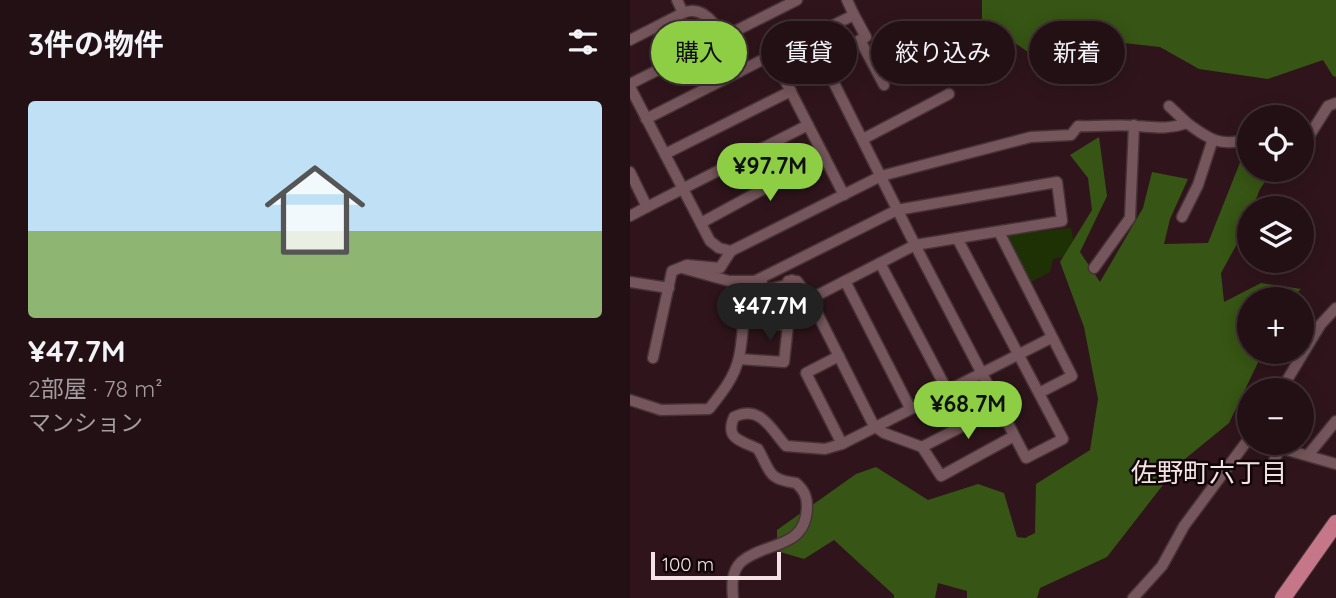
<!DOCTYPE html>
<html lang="ja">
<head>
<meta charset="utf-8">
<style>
	body { margin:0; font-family:Quicksand,"Noto Sans JP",sans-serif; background:#2f1e22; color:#f1f3f6; height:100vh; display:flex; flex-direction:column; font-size:26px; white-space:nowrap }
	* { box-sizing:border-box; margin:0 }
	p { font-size:23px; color:#a39da0 }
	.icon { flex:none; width:38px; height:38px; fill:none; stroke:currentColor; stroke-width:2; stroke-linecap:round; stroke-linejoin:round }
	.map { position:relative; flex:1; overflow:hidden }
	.panel { display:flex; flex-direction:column; background:#231014; width:630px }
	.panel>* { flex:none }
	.banner { position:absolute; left:21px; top:21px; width:579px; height:63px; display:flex; gap:14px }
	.buttons { position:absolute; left:607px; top:105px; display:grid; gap:14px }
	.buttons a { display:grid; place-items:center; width:77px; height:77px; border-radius:50%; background:#231014; box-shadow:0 4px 18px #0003,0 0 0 2px #403034; font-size:35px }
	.scale { position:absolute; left:21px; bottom:18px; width:130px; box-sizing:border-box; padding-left:7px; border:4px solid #f5e2e5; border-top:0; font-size:19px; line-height:24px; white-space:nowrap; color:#f5e2e5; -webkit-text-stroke:5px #100507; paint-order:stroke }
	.price { position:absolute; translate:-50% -60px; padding:0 16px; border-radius:24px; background:#8dce44; color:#111; font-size:23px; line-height:46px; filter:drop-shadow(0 2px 4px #0008) }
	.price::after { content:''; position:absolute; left:50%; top:42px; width:21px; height:16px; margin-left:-10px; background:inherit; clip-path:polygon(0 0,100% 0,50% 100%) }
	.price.current { background:#222; color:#fff }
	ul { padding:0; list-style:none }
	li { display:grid; align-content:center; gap:14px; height:371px; padding:0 28px }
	li span { display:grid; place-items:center; height:217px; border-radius:7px; color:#555 }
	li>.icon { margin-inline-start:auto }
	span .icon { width:126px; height:126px; fill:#fffc; stroke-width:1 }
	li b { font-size:30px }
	h2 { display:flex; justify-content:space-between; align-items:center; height:84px; padding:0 28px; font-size:30px }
	.tag { padding:0 24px; border-radius:32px; background:#231014; box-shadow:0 4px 18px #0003,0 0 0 2px #403034; font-size:24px; line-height:63px }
	.tag.current { background:#8dce44; color:#111 }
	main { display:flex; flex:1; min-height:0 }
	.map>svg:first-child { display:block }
</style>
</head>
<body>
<main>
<section class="panel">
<h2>3件の物件<svg class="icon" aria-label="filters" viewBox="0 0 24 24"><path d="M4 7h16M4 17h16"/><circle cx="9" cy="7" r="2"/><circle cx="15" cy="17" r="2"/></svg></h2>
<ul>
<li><span style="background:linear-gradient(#bfe0f5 60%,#8fb573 0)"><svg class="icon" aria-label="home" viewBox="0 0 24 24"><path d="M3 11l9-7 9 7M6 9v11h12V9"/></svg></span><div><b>¥47.7M</b><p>2部屋 · 78 m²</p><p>マンション</p></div></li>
</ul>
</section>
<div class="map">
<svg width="706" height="598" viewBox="0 0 706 598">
	<rect width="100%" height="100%" fill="#2f151b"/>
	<path fill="#1d3105" d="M441,228l5,27 -23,4 -3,13 -21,11 -24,-48z"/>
	<g fill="#375514">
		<path d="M352,0h354v77l-3,-1 -10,-16 -55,19 -69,-10 -39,-22 -36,-4 -87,15 -55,-37z"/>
		<path d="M469,137l8,59 -27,56 20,30 43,-74 9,-36 36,7 -18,40 -6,25 44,-1 35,-88 6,-1 1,16h22l-13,21 -6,17h-3l-2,16 -27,49 3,29 37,-19 40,6 -11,10h-40v53h13l-34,71 -49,40 -73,94 -67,31 -3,10h-70v-7l-29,-8 -3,15h-41v-3l-60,-55 -30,19 -27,-8v-21l79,-56 20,-7 52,33 50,-16 26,9 13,44 8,1 10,-5 1,-49 54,-34 8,-51 -14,-72 -24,-65 32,-52 -4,-32 -18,-23z"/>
	</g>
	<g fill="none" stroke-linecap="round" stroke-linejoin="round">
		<g stroke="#473337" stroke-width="13">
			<g id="street">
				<path d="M53,13c30,-13 46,39 56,59"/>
				<path d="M224,15l12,22 -25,13 -14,19 88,176 111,213 37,-19 -106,-201"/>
				<path d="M0,40l53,-27 -6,-13"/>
				<path d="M230,40l24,45"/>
				<path d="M142,55l82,-40 -7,-15"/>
				<path d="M0,84l167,-84"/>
				<path d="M0,87l80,154 9,7 12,3 150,-75 150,-39 40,-2 7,-9c20,1 39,-2 58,0 19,1 32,4 51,-3 23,17 33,24 63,16"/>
				<path d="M539,106l18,17"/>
				<path d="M178,125l36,70"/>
				<path d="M233,139l86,-45"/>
				<path d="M672,140l4,1 22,-35 8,-3"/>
				<path d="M35,154l126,-63"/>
				<path d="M0,172l17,35 161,-82 -36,-70 -126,64"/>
				<path d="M0,216l17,-9"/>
				<path d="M552,217l16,-32 14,-43"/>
				<path d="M71,223l123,-67"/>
				<path d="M369,232l73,144 -33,17"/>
				<path d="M250,263l67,127"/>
				<path d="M52,268l47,13h33"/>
				<path d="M464,268l36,-50 4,-93"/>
				<path d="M125,281l142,-71 160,-28 5,39 -147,24 -105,54 64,127 10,7 38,14 19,29 73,-40"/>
				<path d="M158,281h9l13,18"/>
				<path d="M215,281l65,127"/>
				<path d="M0,282l39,6"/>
				<path d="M209,356l-33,17 36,71"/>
				<path d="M23,358l19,-87 15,-6 33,3 11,-17"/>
				<path d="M109,359l45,3 4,-37 -44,-4"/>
				<path d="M651,390l40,-66 15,-16"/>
				<path d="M0,400l31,10 48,-1c12,-15 26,-32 30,-52 5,-21 2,-45 13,-64l35,-8 5,-5"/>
				<path d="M292,447l78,-40"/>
				<path d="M678,455l28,-34"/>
				<path d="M640,470l10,-22 56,16"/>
				<path d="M103,598c-1,-12 -2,-26 8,-36 24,-21 65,-12 66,-55 0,-11 -3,-17 -11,-24 -29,-4 -25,-11 -38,-34 -15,-8 -34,-9 -24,-32 26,-13 37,12 52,29l39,3 17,-5 209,-106"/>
				<path d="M503,598l29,-32 22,-40 66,-89"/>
			</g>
		</g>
		<g stroke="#473337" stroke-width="18">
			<path id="primary" d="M653,598l53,-75"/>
		</g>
		<use href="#street" stroke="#75565c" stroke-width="10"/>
		<use href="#primary" stroke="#c57688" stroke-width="16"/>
	</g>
	<g text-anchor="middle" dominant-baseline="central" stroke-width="5" stroke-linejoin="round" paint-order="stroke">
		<g font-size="26" fill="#f5e2e5" stroke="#100507">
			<text x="579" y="472">佐野町六丁目</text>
		</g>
	</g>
</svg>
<div class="buttons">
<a><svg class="icon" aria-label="locate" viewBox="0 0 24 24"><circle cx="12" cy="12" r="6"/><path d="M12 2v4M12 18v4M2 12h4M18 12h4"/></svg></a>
<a><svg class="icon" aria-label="layers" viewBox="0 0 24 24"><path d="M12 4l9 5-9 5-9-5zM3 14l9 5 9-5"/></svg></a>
<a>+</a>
<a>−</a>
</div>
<div class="scale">100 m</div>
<b class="price" style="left:140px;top:203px">¥97.7M</b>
<b class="price current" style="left:140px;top:343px">¥47.7M</b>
<b class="price" style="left:338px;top:441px">¥68.7M</b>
<div class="banner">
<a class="tag current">購入</a>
<a class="tag">賃貸</a>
<a class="tag">絞り込み</a>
<a class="tag">新着</a>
</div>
</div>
</main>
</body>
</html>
